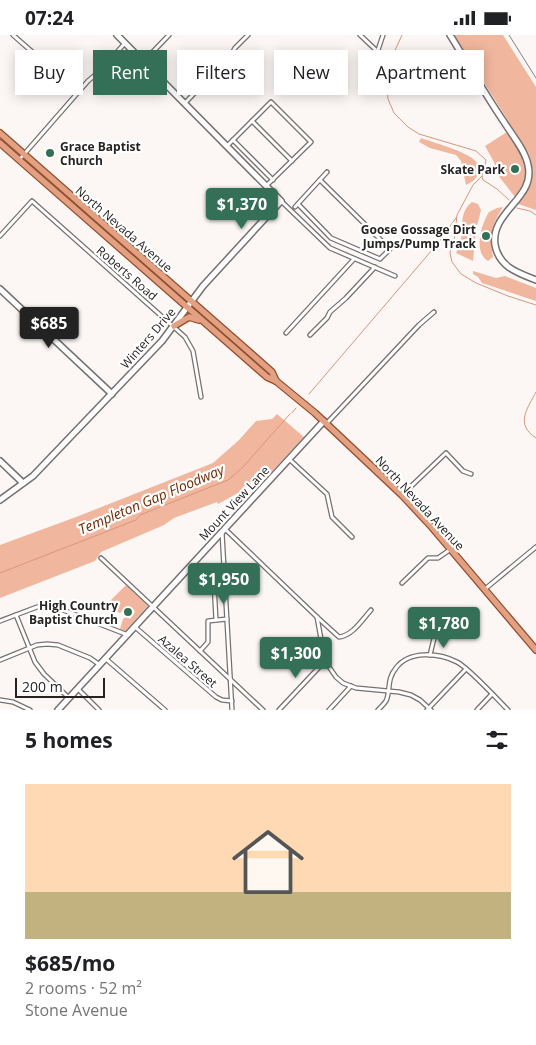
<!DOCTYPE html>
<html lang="en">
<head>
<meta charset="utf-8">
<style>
	body { margin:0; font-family:"Open Sans",sans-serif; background:#f6f6f6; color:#202124; height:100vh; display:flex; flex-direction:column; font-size:19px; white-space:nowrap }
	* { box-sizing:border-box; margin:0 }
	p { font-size:16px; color:#757577 }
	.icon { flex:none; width:28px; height:28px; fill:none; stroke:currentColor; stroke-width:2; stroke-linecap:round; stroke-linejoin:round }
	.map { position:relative; height:675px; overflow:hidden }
	.panel { display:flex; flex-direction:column; background:#fff; flex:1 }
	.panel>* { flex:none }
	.guide { position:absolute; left:15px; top:15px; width:506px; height:45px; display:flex; gap:10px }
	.scale { position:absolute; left:15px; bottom:12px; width:90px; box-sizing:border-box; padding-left:5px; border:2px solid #262423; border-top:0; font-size:14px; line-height:18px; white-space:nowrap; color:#262423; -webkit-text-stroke:4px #fff; paint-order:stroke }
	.price { position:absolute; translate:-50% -42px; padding:0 11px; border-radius:5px; background:#346f58; color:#fff; font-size:16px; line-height:32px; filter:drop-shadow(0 1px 2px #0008) }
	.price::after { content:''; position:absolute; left:50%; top:30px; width:15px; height:11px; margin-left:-8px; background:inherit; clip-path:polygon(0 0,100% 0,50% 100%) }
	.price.selected { background:#222; color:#fff }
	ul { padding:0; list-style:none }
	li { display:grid; align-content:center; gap:10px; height:265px; padding:0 25px }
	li+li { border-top:1px solid #e0e0e0 }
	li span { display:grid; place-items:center; height:155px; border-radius:0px; color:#555 }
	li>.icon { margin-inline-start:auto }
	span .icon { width:90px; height:90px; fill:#fffc; stroke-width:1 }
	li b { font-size:21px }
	h2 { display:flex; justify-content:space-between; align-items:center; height:60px; padding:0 25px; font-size:21px }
	.tag { padding:0 18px; border-radius:0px; background:#fff; box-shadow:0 2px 12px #0003; font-size:18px; line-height:45px }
	.tag.selected { background:#346f58; color:#fff }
	.status { display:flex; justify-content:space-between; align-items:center; height:35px; padding:0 25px; background:#fff; direction:ltr }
	.status svg { height:14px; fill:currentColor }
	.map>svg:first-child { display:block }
</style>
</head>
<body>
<div class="status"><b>07:24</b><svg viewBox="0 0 49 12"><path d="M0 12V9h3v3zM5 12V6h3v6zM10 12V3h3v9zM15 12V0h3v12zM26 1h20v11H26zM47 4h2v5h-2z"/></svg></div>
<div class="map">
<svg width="536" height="675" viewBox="0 0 536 675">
	<rect width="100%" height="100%" fill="#fcf7f5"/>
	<g fill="#f1b69e">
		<path d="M454,0h49l33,52v123l-18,-6c14,-15 18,-30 11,-50z"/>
		<path d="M507,97c14,23 29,40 8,65l-18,-23 -3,-12 -9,-16z"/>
		<path d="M421,103c13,5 54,15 58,28 1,2 0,5 0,8l-6,7 -7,4 -5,-24 -5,-6 -26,-7 -11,-6z"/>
		<path d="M70,165h3l45,41 -16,-10z"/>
		<path d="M472,167l6,2 3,6 -5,20 -3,31 -17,-8c2,-4 4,-8 5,-12 2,-13 -2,-29 11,-39z"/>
		<path d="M503,172c-12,19 -14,28 -10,50l-5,4c-15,-9 -7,-36 1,-49l8,-4z"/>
		<path d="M473,236l23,7 9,-2 31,12v13l-54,-18 -4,-6 -5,-3z"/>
		<path d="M277,379l27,23 -39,42 -5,-3 -20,16 -22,12 -1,-2 -43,16 -10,7 -63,27 -6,9 -95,37v-53l76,-28 137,-54 26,-23 17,-19 16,-2z"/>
		<path d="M126,550l22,21 -23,25 -5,-2 3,-10 4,-3 3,3 5,-8 -7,-5 -8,7 -15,-7z"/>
	</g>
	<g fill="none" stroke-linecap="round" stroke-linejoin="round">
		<g stroke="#d6977d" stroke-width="1">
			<path d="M402,0l-10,22 -5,32 1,10 6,14 14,14 11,7 57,17 10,9 -4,16 -9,9 -16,30 -3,28 -3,4 -1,6 2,9 9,12 15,9 32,13 28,9"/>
			<path d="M482,141l1,4 14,9 12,11"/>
			<path d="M517,173l13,3 6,4"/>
			<path d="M536,357c-8,16 -22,32 0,46"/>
			<path d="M309,359l129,-151 18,-25"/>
			<path d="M292,378l4,-5"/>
			<path d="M0,538l136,-53 4,-5 88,-35 14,-12 48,-54"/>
		</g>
		<g stroke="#767170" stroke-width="5.5">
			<g id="street">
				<path d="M13,0l65,57"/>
				<path d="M360,0l17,16"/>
				<path d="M144,26l25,-26"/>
				<path d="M372,33l11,-33"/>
				<path d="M185,68l46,-48 4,-7 13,-13"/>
				<path d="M252,86l40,40"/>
				<path d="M233,105l40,40"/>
				<path d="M227,111l44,-44 40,40 -45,44"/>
				<path d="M19,125l69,-79 13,-11 24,-27"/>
				<path d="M281,166l49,47 65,28"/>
				<path d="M298,169l33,34 49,21 10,-10 -70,-69"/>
				<path d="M295,172l32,-35"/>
				<path d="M0,201l32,-35 153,136 8,14 8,46"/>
				<path d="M286,298l68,-74"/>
				<path d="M310,300l17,-17 3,-6 16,-14 29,-31"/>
				<path d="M327,388l92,-98 15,-13"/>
				<path d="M289,424l38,35 5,23 20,20"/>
				<path d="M402,460l44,-42 17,18 8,3"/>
				<path d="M225,494l92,88 8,44 11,16 7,6 13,5 43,4 12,3 9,5 11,10"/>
				<path d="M222,497l10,178"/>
				<path d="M101,523l162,152"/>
				<path d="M402,548l26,-25h10l13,-9"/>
				<path d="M485,554l51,-42"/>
				<path d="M16,580l19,47 9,12 25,24"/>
				<path d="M317,582l22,20c13,-1 23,-17 32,-27"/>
				<path d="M216,585l-2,-37 10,-1"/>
				<path d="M0,586l37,-14 16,-1 75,29"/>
				<path d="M135,592l81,70 6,3 10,1"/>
				<path d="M200,616l8,-9v-21l19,-2"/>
				<path d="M430,620l6,-25"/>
				<path d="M106,624l59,51"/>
				<path d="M0,625l37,-15 10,-1 11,1 32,13 10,7"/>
				<path d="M78,654l21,21"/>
				<path d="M0,665l13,2 17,8"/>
				<path d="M279,675l46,-49"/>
				<path d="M329,675l22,-24"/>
				<path d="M378,675c3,-3 6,-6 8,-9 5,-10 0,-21 10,-33 13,-18 43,-15 61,-6 13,7 40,37 51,48"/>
				<path d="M427,675l39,-41"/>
				<path d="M477,675l15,-16"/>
			</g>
		</g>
		<g stroke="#767170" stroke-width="8">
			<g id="secondary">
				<path d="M450,0c18,29 35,59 54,87 8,13 21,28 24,43 8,34 -38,46 -33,80 4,22 23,28 41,35"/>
				<path d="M0,254l112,105"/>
				<path d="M0,426l23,22"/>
				<path d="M0,465l33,-24 129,-135 41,-55 78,-85 -164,-166"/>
				<path d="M58,675l266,-289"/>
			</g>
		</g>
		<g stroke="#944d2b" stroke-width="8">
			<g id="primary">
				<path d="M0,98l272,239 4,9"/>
				<path d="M0,108l267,234 9,4 39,32 87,82 28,30 106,125"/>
				<path d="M174,291l15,-9 10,3"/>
			</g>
		</g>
		<use href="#street" stroke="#fff" stroke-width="3"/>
		<use href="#secondary" stroke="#fff" stroke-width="5"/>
		<use href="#primary" stroke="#e2a183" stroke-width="5.5"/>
		<path stroke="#84807f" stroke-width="1" d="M509,0l27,43"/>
	</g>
	<g fill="#346f58" stroke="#fff" stroke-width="2">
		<circle cx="50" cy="118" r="5"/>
		<circle cx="515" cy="134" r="5"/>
		<circle cx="486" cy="201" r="5"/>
		<circle cx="128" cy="577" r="5"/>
	</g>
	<g text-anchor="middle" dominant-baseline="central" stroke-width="4.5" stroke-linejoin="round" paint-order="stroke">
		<g font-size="12" font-weight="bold" fill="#262423" stroke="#fff" text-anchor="end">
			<text x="60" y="111" text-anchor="start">Grace Baptist<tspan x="60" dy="14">Church</tspan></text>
			<text x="505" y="134">Skate Park</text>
			<text x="476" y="194">Goose Gossage Dirt<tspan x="476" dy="14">Jumps/Pump Track</tspan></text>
			<text x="118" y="570">High Country<tspan x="118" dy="14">Baptist Church</tspan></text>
		</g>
		<g font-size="12" fill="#262423" stroke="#fff">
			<text transform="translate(124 194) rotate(41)">North Nevada Avenue</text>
			<text transform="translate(127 238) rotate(41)">Roberts Road</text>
			<text transform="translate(148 303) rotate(-49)">Winters Drive</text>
			<text transform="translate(234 468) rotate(-47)">Mount View Lane</text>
			<text transform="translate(420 468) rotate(47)">North Nevada Avenue</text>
			<text transform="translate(188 626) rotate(41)">Azalea Street</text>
		</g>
		<g font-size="14" font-style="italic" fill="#722700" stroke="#fff">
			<text transform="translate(151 464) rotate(-23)">Templeton Gap Floodway</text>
		</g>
	</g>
</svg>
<div class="scale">200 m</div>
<b class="price" style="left:242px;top:195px">$1,370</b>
<b class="price selected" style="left:49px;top:314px">$685</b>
<b class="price" style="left:224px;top:570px">$1,950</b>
<b class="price" style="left:444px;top:614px">$1,780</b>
<b class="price" style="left:296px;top:644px">$1,300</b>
<div class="guide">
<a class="tag">Buy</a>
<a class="tag selected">Rent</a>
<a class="tag">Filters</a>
<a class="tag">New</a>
<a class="tag">Apartment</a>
</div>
</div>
<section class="panel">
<h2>5 homes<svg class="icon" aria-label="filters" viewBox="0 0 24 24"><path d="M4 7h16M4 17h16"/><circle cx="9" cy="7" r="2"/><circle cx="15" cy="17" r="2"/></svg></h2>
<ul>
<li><span style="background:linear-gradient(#ffd9b3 70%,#c2b280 0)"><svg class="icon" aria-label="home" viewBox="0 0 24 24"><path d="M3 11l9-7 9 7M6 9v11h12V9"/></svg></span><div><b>$685/mo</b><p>2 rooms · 52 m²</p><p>Stone Avenue</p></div></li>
</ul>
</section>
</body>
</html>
